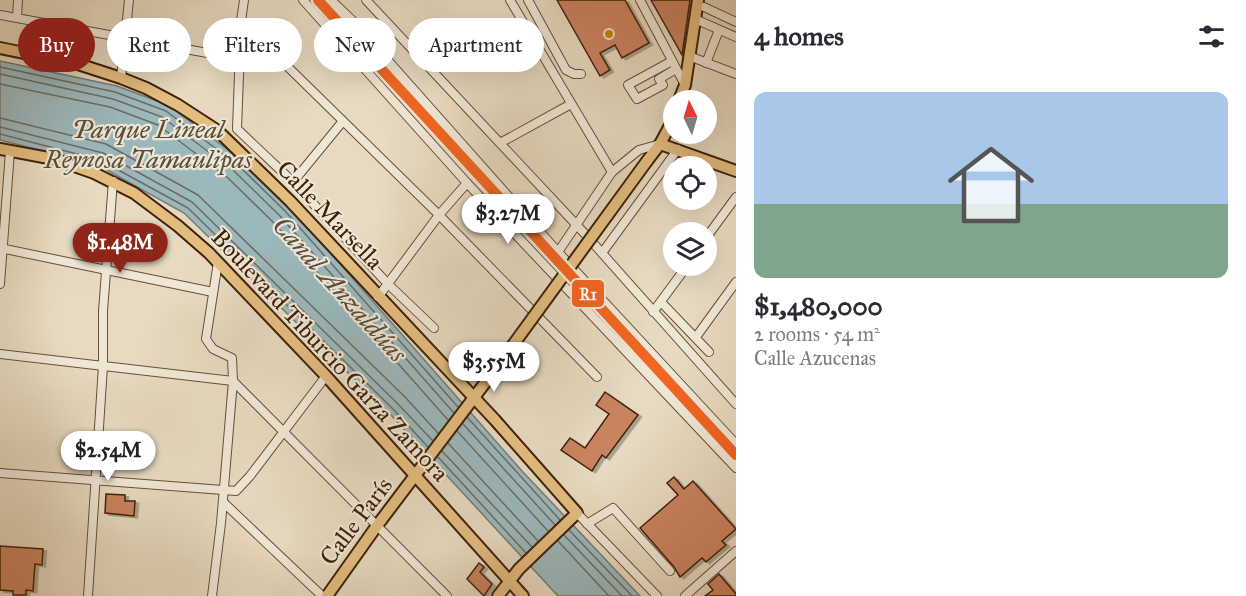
<!DOCTYPE html>
<html lang="en">
<head>
<meta charset="utf-8">
<style>
	body { margin:0; font-family:"IM FELL Great Primer",serif; background:#f7f7f7; color:#2b2b33; height:100vh; display:flex; flex-direction:column; font-size:22px; white-space:nowrap }
	* { box-sizing:border-box; margin:0 }
	p { font-size:20px; color:#7c7c81 }
	.icon { flex:none; width:33px; height:33px; fill:none; stroke:currentColor; stroke-width:2; stroke-linecap:round; stroke-linejoin:round }
	.map { position:relative; flex:1; overflow:hidden }
	.drawer { display:flex; flex-direction:column; background:#fff; width:510px }
	.drawer>* { flex:none }
	.guide { position:absolute; left:18px; top:18px; width:570px; height:54px; display:flex; gap:12px }
	.needle { width:39px; rotate:355deg }
	.tools { position:absolute; left:663px; top:90px; display:grid; gap:12px }
	.tools a { display:grid; place-items:center; width:54px; height:54px; border-radius:50%; background:#fff; box-shadow:0 6px 24px #0002; font-size:30px }
	.price { position:absolute; translate:-50% -51px; padding:0 14px; border-radius:21px; background:#fff; color:#222; font-size:20px; line-height:39px; filter:drop-shadow(0 2px 3px #0008) }
	.price::after { content:''; position:absolute; left:50%; top:36px; width:18px; height:14px; margin-left:-9px; background:inherit; clip-path:polygon(0 0,100% 0,50% 100%) }
	.price.selected { background:#8f2418; color:#fff }
	ul { padding:0; list-style:none }
	li { display:grid; align-content:center; gap:12px; height:318px; padding:0 18px }
	li+li { border-top:2px solid #e1e1e2 }
	li span { display:grid; place-items:center; height:186px; border-radius:12px; color:#555 }
	li>.icon { margin-inline-start:auto }
	span .icon { width:108px; height:108px; fill:#fffc; stroke-width:1 }
	li b { font-size:26px }
	h2 { display:flex; justify-content:space-between; align-items:center; height:72px; padding:0 18px; font-size:26px }
	.pill { padding:0 21px; border-radius:27px; background:#fff; box-shadow:0 6px 24px #0002; font-size:21px; line-height:54px }
	.pill.selected { background:#8f2418; color:#fff }
	main { display:flex; flex:1; min-height:0 }
	.map>svg:first-child { display:block }
</style>
</head>
<body>
<main>
<div class="map">
<svg width="736" height="596" viewBox="0 0 736 596">
	<defs>
		<filter id="shadow"><feDropShadow dx="3.5" dy="2" stdDeviation="0" flood-color="#0004"/></filter>
	</defs>
	<rect width="100%" height="100%" fill="#e7dac0"/>
	<filter id="stains"><feTurbulence type="fractalNoise" baseFrequency=".00333" numOctaves="4"/><feColorMatrix values="0 0 0 0 .2 0 0 0 0 .09 0 0 0 0 .02 0 0 0 .5 -.17"/></filter>
	<radialGradient id="worn" r=".72"><stop offset=".6" stop-color="#630" stop-opacity="0"/><stop offset="1" stop-color="#630" stop-opacity=".3"/></radialGradient>
	<path fill="#9bb8bd" stroke="#767b75" stroke-width="1.5" d="M0,61l117,25 51,19 75,56 47,46 232,264 118,125h-82l-169,-183 -205,-200 -86,-48 -98,-25z"/>
	<g fill="none" stroke-linecap="round" stroke-linejoin="round">
		<g stroke="#6d6c63" stroke-width="1.5">
			<path d="M0,67l115,25 51,19 73,55 46,45 173,196"/>
			<path d="M0,74l113,25 49,18 72,54 46,45 174,197"/>
			<path d="M0,84l110,23 48,18 70,53 45,44 175,198"/>
			<path d="M0,118l106,26 92,51 207,202 33,36"/>
			<path d="M0,127l103,26 89,49 206,202 35,37"/>
			<path d="M0,134l100,26 88,48 205,201 35,38"/>
			<path d="M467,417l93,103"/>
			<path d="M463,424l92,101"/>
			<path d="M457,431l91,100"/>
			<path d="M448,443l90,98"/>
			<path d="M442,451l90,96"/>
			<path d="M438,457l88,96"/>
			<path d="M569,530l63,66"/>
			<path d="M564,535l58,61"/>
			<path d="M558,541l51,55"/>
		</g>
	</g>
	<g fill="#ca8361" stroke="#3f2009" stroke-width="1.5" filter="url(#shadow)">
		<path d="M557,0h68l24,43 -27,15 -7,-13 -15,8 10,17 -10,6z"/>
		<path d="M651,0h39l-8,55z"/>
		<path d="M605,392l33,23 -32,43 -4,-3 -10,16 -31,-21 9,-12 15,10 24,-34 -13,-9z"/>
		<path d="M674,477l10,12 9,-8 43,48 -14,12 4,4 -20,17 -4,-4 -22,19 -6,-10 -34,-39 38,-33 -11,-12z"/>
		<path d="M106,494l19,1v6h10l-1,15 -29,-3z"/>
		<path d="M0,546l43,3 -1,16 -7,-1 -2,27 -7,-1v5h-13v-4l-13,-1z"/>
		<path d="M479,563l5,4 -4,5 12,12 -8,12 -17,-17z"/>
		<path d="M719,574l17,20v2h-31l8,-6 -5,-6z"/>
	</g>
	<g fill="none" stroke-linecap="round" stroke-linejoin="round">
		<g stroke="#694e37" stroke-width="10">
			<g id="minor">
				<path d="M244,0l-3,21 -4,108 56,53 95,102 46,44"/>
				<path d="M303,0l164,183 269,285"/>
				<path d="M331,0l21,20 206,232 178,192"/>
				<path d="M366,0l219,234 151,170"/>
				<path d="M510,0l102,172"/>
				<path d="M528,0l38,70 8,4h7"/>
				<path d="M640,0l45,85"/>
				<path d="M704,7l32,15"/>
				<path d="M0,15l240,44"/>
				<path d="M17,17l1,-17"/>
				<path d="M695,19l41,18"/>
				<path d="M241,21l198,194 158,162"/>
				<path d="M689,56l47,18"/>
				<path d="M672,61l-44,24 9,14 26,-14 -4,-6 17,-10"/>
				<path d="M706,63l13,-33"/>
				<path d="M121,78l8,-78"/>
				<path d="M500,143l71,-39"/>
				<path d="M293,182l50,-61"/>
				<path d="M706,238l30,-41"/>
				<path d="M0,248l213,44"/>
				<path d="M558,252l54,-80 27,-22 21,-6"/>
				<path d="M602,253l76,-104"/>
				<path d="M0,284l10,-133"/>
				<path d="M378,297l61,-82 28,-32"/>
				<path d="M661,302l48,50"/>
				<path d="M653,312l34,-46"/>
				<path d="M696,337l40,-55"/>
				<path d="M0,354l233,27"/>
				<path d="M233,381l214,215"/>
				<path d="M0,473l236,18 14,-15 76,-100"/>
				<path d="M223,502l99,94"/>
				<path d="M577,513l80,83"/>
				<path d="M587,524l26,-16 57,63"/>
				<path d="M88,596l15,-230v-55l10,-130"/>
				<path d="M212,596l9,-73 12,-142 -1,-23 -19,-9 -7,-10 12,-77"/>
				<path d="M685,596l51,-45"/>
			</g>
		</g>
		<g stroke="#3f2009" stroke-width="14">
			<g id="major">
				<path d="M0,48l78,16 43,14 25,10 32,17 40,26 72,70 205,219 82,93 -58,56 -21,27"/>
				<path d="M679,100l6,-15 13,-85"/>
				<path d="M660,144l76,27"/>
				<path d="M0,149l54,10 40,14 40,20 44,33 31,27 117,123 197,220"/>
				<path d="M647,161l13,-17 14,-26"/>
				<path d="M327,596l49,-69 118,-156"/>
			</g>
		</g>
		<use href="#minor" stroke="#efe7d6" stroke-width="8"/>
		<use href="#major" stroke="#e4bd80" stroke-width="10"/>
		<g stroke="#3f2009" stroke-width="14" stroke-linecap="butt">
			<path id="major-bridge" d="M494,371l153,-210"/>
		</g>
		<use href="#major-bridge" stroke="#e4bd80" stroke-width="10"/>
		<g stroke="#efe7d6" stroke-width="15">
			<path id="rail-1" d="M318,0l418,455"/>
		</g>
		<use href="#rail-1" stroke="#f26522" stroke-width="10"/>
	</g>
	<circle fill="#c98402" stroke="#efe7d6" stroke-width="2" cx="609" cy="34" r="5"/>
	<g text-anchor="middle" dominant-baseline="central" stroke-width="4.5" stroke-linejoin="round" paint-order="stroke">
		<g font-size="24" fill="#3f2009" stroke="#efe7d6">
			<text transform="translate(330 215) rotate(46)">Calle Marsella</text>
			<text transform="translate(330 355) rotate(47)">Boulevard Tiburcio Garza Zamora</text>
			<text transform="translate(356 521) rotate(-53)">Calle París</text>
		</g>
		<g font-size="26" font-style="italic" fill="#5b4e3f" stroke="#efe7d6">
			<text x="148" y="129">Parque Lineal<tspan x="148" dy="30">Reynosa Tamaulipas</tspan></text>
			<text transform="translate(340 289) rotate(48)">Canal Anzaldúas</text>
		</g>
	</g>
	<rect stroke="#efe7d6" stroke-width="2" x="571" y="279" width="34" height="29" rx="6" fill="#f26522"/>
	<g font-size="16" text-anchor="middle" font-weight="bold" fill="#fff">
		<text x="588" y="300">R1</text>
	</g>
	<rect width="100%" height="100%" filter="url(#stains)"/>
	<rect width="100%" height="100%" fill="url(#worn)"/>
</svg>
<div class="tools">
<a><svg class="needle" viewBox="-14 -14 28 28"><path d="M0-13l5 13h-10z" fill="#e53935"/><path d="M0 13l5-13h-10z" fill="#7c7c81"/></svg></a>
<a><svg class="icon" aria-label="locate" viewBox="0 0 24 24"><circle cx="12" cy="12" r="6"/><path d="M12 2v4M12 18v4M2 12h4M18 12h4"/></svg></a>
<a><svg class="icon" aria-label="layers" viewBox="0 0 24 24"><path d="M12 4l9 5-9 5-9-5zM3 14l9 5 9-5"/></svg></a>
</div>
<b class="price" style="left:508px;top:245px">$3.27M</b>
<b class="price selected" style="left:120px;top:274px">$1.48M</b>
<b class="price" style="left:494px;top:393px">$3.55M</b>
<b class="price" style="left:108px;top:482px">$2.54M</b>
<div class="guide">
<a class="pill selected">Buy</a>
<a class="pill">Rent</a>
<a class="pill">Filters</a>
<a class="pill">New</a>
<a class="pill">Apartment</a>
</div>
</div>
<section class="drawer">
<h2>4 homes<svg class="icon" aria-label="filters" viewBox="0 0 24 24"><path d="M4 7h16M4 17h16"/><circle cx="9" cy="7" r="2"/><circle cx="15" cy="17" r="2"/></svg></h2>
<ul>
<li><span style="background:linear-gradient(#a9c7e8 60%,#7fa58c 0)"><svg class="icon" aria-label="home" viewBox="0 0 24 24"><path d="M3 11l9-7 9 7M6 9v11h12V9"/></svg></span><div><b>$1,480,000</b><p>2 rooms · 54 m²</p><p>Calle Azucenas</p></div></li>
</ul>
</section>
</main>
</body>
</html>
